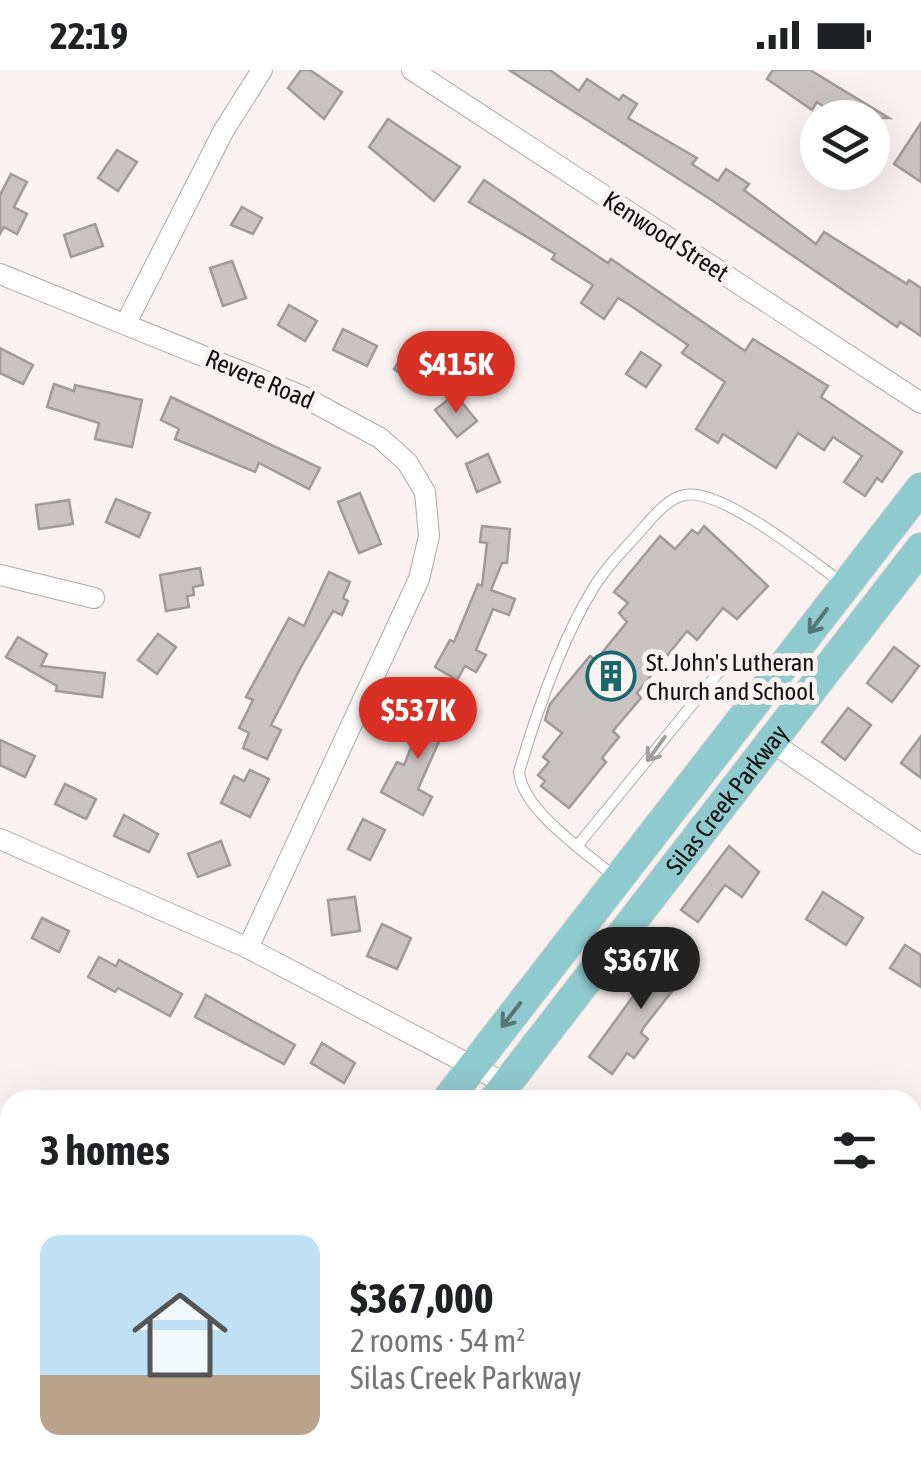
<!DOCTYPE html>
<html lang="en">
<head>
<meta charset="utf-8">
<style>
	body { margin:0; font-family:"Asap Condensed",sans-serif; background:#f2f2f2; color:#202124; height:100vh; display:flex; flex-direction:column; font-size:38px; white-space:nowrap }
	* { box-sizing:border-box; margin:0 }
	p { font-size:32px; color:#757577 }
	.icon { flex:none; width:55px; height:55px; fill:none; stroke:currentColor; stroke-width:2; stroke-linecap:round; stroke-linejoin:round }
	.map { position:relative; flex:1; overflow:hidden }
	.details { position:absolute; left:0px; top:1020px; width:922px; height:392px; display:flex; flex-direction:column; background:#fff; border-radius:30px 30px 0 0; box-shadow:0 10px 40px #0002 }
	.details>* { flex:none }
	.controls { position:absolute; left:800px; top:30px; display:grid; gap:20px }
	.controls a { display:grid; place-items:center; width:90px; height:90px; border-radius:50%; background:#fff; box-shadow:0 10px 40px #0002; font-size:50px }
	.price { position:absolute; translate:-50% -85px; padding:0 22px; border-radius:35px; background:#d93025; color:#fff; font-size:32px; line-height:65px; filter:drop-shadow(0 2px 5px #0008) }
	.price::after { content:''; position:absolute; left:50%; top:60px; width:30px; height:22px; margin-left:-15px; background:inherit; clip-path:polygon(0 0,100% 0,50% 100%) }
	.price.current { background:#222; color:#fff }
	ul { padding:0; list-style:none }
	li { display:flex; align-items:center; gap:30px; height:250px; padding:0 40px }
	li span { display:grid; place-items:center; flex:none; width:280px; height:200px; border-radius:20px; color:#555 }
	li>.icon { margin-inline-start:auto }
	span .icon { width:120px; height:120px; fill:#fffc; stroke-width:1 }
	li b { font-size:42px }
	h2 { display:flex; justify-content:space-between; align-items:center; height:120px; padding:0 40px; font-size:42px }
	.status { display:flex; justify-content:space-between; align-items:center; height:70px; padding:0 50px; background:#fff; direction:ltr }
	.status svg { height:28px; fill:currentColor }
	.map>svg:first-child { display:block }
</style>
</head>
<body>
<div class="status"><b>22:19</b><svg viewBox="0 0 49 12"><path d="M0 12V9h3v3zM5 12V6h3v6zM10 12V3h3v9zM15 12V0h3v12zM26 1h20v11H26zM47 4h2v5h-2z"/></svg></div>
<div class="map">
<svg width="921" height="1411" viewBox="0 0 921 1411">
	<rect width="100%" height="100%" fill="#f9f2f1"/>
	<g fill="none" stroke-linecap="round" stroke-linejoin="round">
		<g stroke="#70bec4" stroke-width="6">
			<path d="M0,1150l10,1"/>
			<path d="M912,1267l9,1"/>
		</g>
	</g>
	<g fill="#c9c3c2" stroke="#a09a99" stroke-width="2.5">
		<path d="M301,0h9l32,22 -18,27 -36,-31z"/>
		<path d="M509,0h41l29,21 8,-12 32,21 4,-5 14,9 -9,14 69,40 -5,6 26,17 8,-12 23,15 -5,6 72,54 8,-12 83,52 2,-4 12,8v48l-21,-14 -3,5 -187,-128z"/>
		<path d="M773,0h37l79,48h-49l-23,-16 -5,8 -45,-31z"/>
		<path d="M388,49l72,48 -26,34 -65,-54z"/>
		<path d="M921,53v59l-27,-18z"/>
		<path d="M117,80l20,12 -19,29 -20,-13z"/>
		<path d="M11,104l16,8 -13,25 13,7 -10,20 -13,-7 -4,7v-39z"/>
		<path d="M484,110l124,83 3,-4 134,92 8,-12 75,47 -7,11 81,55 -20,30 -5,-4 -12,18 -21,-14 18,-26 -29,-19 -9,13 -26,-17 -22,35 -53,-34 -5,9 -22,-14 29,-47 -43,-29 6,-8 -60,-41 -10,-6 -14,21 -23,-16 12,-18 -41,-26 3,-5 -86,-52z"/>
		<path d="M242,137l20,11 -9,16 -22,-9z"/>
		<path d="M95,154l8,22 -32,11 -7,-22z"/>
		<path d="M232,191l14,37 -23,8 -13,-38z"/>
		<path d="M289,235l28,16 -12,20 -27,-16z"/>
		<path d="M343,259l34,17 -10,20 -34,-16z"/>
		<path d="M0,278l33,17 -10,19 -23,-11z"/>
		<path d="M407,279l25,18 -14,20 -24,-18z"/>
		<path d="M641,282l20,13 -15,22 -20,-13z"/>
		<path d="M54,314l20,7 1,-6 67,15 -10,47 -37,-8 4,-16 -52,-16z"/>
		<path d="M455,324l22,27 -20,16 -22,-27z"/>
		<path d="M171,327l149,71 -11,21 -50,-26 -4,9 -80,-33 4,-10 -18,-9z"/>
		<path d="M488,384l12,28 -23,10 -11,-28z"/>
		<path d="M360,423l21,51 -22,9 -21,-51z"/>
		<path d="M116,429l34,14 -11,24 -33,-15z"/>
		<path d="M69,430l4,24 -34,5 -3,-24z"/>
		<path d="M482,456l28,3 -3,34h-5l-11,27 24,9 -6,16 -16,-6 -17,41 10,5 -10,17 -11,-6 -8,14 -22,-13 15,-27 4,2 24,-58 4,2 5,-43 -7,-1z"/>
		<path d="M704,456l64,60 -31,33 -14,-11 -26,32 -10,-9 -50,62 4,5 -28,33 6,6 -17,21 4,4 -37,46 -28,-22 4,-5 -7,-6 11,-13 -6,-5 19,-24 -17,-13 5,-16 40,-48 6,4 31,-38 -8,-9 9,-10 -14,-11 46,-56 15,13 17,-19 6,4z"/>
		<path d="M200,498l3,17 -10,2 1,8 -7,1 2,11 -23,4 -6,-36z"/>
		<path d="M329,502l21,10 -7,16 5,3 -6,14 -9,-4 -32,56 -30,58 10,5 -14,29 -24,-11 6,-15 -10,-5 14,-28 -7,-3 43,-79 15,8z"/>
		<path d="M158,564l18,13 -19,27 -19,-14z"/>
		<path d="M18,567l29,17 -6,12 64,7 -3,24 -46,-6 1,-5 -51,-29z"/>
		<path d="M894,577l25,19 -27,36 -25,-19z"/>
		<path d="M429,633l23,9 -34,77 14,8 -9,18 -42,-23 16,-30 7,3z"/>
		<path d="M848,638l23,17 -26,35 -23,-18z"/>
		<path d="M921,666v42l-20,-15z"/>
		<path d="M0,670l35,16 -10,21 -25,-12z"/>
		<path d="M250,700l19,9 -19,38 -29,-14 13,-27 10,5z"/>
		<path d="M65,714l31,15 -10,20 -31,-15z"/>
		<path d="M124,745l34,19 -9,18 -35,-16z"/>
		<path d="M363,749l22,11 -15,30 -22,-11z"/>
		<path d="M221,771l9,24 -32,12 -10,-23z"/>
		<path d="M729,776l30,26 -17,25 -17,-12 -27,37 -17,-12z"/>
		<path d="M823,822l40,26 -17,27 -40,-26z"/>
		<path d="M355,827l5,34 -28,4 -4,-35z"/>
		<path d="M42,848l27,13 -10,21 -27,-14z"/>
		<path d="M382,854l29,14 -14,31 -30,-13z"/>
		<path d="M905,875l16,10v32l-31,-19z"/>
		<path d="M677,878l18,14 -51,65 -3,6 7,6 -14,19 -7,-5 -15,21 -23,-17 74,-102 6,4z"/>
		<path d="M99,887l17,9 3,-6 63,34 -12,22 -52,-28 -3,4 -27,-15z"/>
		<path d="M206,925l89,50 -11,19 -89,-47z"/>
		<path d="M322,973l33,20 -11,20 -33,-20z"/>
	</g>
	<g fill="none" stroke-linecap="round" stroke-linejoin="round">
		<g stroke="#aea8a7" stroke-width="12">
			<g id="lane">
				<path d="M578,775l140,-172 16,-10 43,1"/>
				<path d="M616,808c-29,-25 -94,-68 -97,-106 17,-58 43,-133 75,-185 13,-22 33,-40 49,-59 11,-12 25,-30 42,-33 36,-8 128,67 159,89"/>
			</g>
		</g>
		<g stroke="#aea8a7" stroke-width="22">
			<g id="street">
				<path d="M412,0l509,333"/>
				<path d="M0,204l302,122 78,42 27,24 18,30 4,44 -10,43 -171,369"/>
				<path d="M126,253l98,-193 38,-60"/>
				<path d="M0,505l94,23"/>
				<path d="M770,671l151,103"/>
				<path d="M0,769l248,109 258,136"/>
			</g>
		</g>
		<g stroke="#cfcfcf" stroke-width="32">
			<g id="primary">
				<path d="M447,1030l474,-612"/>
				<path id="s1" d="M494,1030l427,-552"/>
				<path d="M165,1411l5,-9"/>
				<path d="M212,1411l6,-9"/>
			</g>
		</g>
		<use href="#lane" stroke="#fff" stroke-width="10"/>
		<use href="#street" stroke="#fff" stroke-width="20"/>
		<use href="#primary" stroke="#8fcace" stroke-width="30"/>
	</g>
	<defs><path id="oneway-shaft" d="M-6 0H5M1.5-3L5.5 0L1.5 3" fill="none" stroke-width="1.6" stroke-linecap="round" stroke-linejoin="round" transform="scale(2.5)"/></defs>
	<g stroke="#567678">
		<use href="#oneway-shaft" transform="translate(818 551) rotate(127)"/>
		<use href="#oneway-shaft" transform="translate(511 945) rotate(128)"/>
	</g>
	<use stroke="#a09f9f" href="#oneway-shaft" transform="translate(656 679) rotate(126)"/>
	<defs>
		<g id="building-ring" transform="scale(2.5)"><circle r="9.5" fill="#f9f2f1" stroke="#1a676d" stroke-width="1.5"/><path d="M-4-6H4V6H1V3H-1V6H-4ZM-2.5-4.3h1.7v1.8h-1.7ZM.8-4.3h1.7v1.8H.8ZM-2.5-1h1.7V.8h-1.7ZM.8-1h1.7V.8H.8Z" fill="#1a676d"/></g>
	</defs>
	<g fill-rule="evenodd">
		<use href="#building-ring" x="611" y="606"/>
	</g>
	<g text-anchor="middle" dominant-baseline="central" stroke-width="10" stroke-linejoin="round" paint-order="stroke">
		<g font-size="25" fill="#110f0f" stroke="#f9f2f1">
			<text transform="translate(666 166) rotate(33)">Kenwood Street</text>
			<text transform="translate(260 309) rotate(23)">Revere Road</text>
			<text stroke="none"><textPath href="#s1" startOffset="380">Silas Creek Parkway</textPath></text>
		</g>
		<g font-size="25" fill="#110f0f" stroke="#f9f2f1" text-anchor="start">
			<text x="646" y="592">St. John's Lutheran<tspan x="646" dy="29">Church and School</tspan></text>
		</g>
	</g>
</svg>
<div class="controls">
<a><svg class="icon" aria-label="layers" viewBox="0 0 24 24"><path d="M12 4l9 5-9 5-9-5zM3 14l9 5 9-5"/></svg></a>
</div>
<b class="price" style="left:456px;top:346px">$415K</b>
<b class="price" style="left:418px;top:692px">$537K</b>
<b class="price current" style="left:641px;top:942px">$367K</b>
<section class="details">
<h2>3 homes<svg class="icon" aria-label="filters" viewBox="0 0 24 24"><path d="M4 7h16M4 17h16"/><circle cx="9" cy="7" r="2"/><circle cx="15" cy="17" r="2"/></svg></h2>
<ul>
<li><span style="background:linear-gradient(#bfe0f5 70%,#b9a48a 0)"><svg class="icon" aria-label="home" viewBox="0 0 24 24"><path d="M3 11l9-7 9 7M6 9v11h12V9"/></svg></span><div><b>$367,000</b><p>2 rooms · 54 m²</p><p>Silas Creek Parkway</p></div></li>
</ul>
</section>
</div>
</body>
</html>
